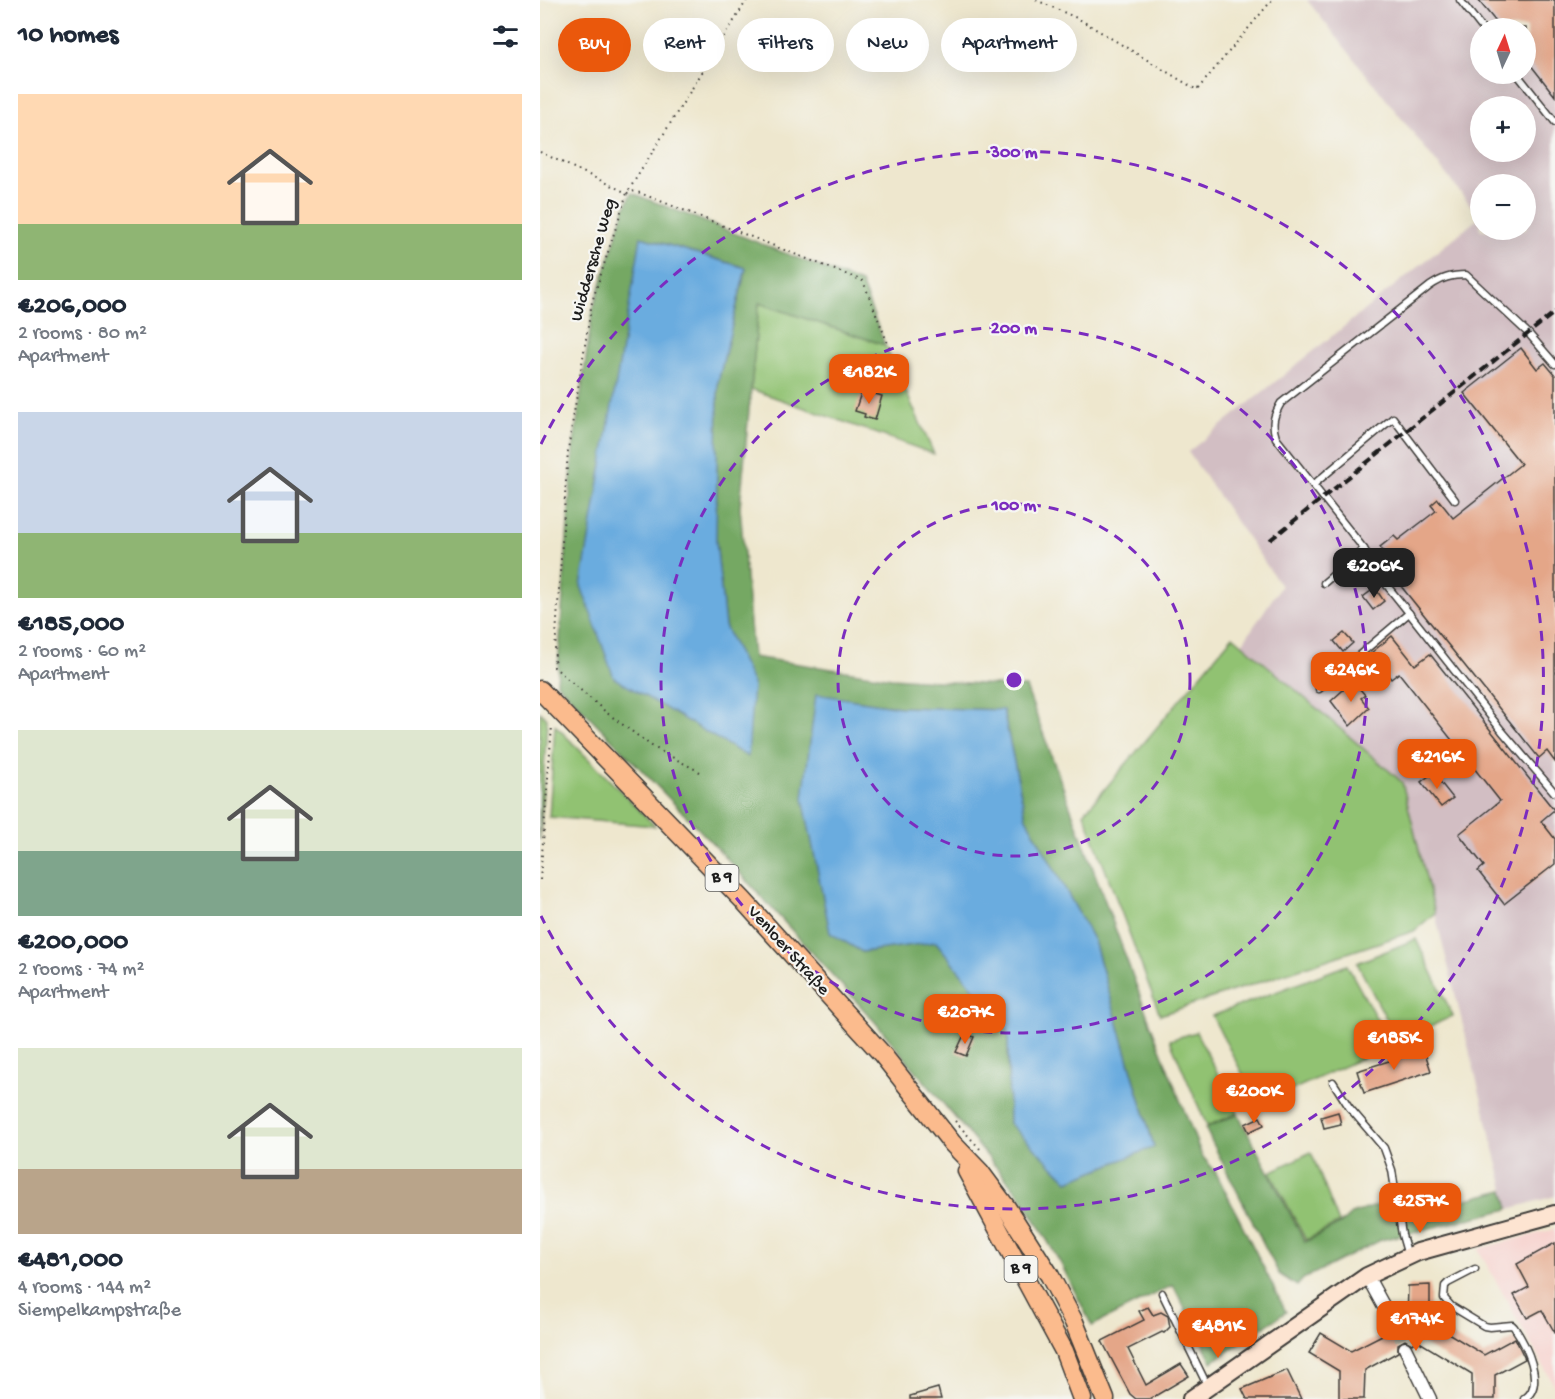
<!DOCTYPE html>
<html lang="en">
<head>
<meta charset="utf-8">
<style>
	body { margin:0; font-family:"Gochi Hand",sans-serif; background:#f6f6f7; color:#1f2937; height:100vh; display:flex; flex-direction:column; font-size:22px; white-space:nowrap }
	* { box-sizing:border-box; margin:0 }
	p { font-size:20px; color:#747a83 }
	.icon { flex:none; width:33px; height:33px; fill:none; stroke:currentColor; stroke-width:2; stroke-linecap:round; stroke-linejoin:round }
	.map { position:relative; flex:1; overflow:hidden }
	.drawer { display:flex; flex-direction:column; background:#fff; width:540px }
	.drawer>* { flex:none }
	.hud { position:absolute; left:18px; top:18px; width:570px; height:54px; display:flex; gap:12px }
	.needle { width:39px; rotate:4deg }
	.buttons { position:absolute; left:930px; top:18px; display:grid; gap:12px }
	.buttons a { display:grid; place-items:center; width:66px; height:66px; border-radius:50%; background:#fff; box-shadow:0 6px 24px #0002; font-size:30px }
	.price { position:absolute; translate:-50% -51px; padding:0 14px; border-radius:12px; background:#ea580c; color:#fff; font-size:20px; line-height:39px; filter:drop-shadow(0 2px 3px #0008) }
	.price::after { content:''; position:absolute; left:50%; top:36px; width:18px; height:14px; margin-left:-9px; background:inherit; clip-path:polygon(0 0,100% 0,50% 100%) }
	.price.selected { background:#222; color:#fff }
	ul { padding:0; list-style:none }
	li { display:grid; align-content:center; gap:12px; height:318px; padding:0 18px }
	li span { display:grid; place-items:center; height:186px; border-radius:0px; color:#555 }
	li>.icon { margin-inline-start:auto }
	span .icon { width:108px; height:108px; fill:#fffc; stroke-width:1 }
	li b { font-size:26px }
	h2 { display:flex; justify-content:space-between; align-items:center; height:72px; padding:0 18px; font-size:26px }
	.pill { padding:0 21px; border-radius:27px; background:#fff; box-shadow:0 6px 24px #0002; font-size:21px; line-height:54px }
	.pill.selected { background:#ea580c; color:#fff }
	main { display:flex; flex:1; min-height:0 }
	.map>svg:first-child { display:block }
</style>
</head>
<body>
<main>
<section class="drawer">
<h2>10 homes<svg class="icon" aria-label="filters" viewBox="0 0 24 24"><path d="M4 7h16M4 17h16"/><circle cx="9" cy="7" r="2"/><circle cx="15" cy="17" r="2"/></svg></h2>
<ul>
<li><span style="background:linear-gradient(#ffd9b3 70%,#8fb573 0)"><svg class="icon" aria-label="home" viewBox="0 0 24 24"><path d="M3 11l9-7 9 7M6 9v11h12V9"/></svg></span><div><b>€206,000</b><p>2 rooms · 80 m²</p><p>Apartment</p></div></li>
<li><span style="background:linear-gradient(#c9d6e8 65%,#8fb573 0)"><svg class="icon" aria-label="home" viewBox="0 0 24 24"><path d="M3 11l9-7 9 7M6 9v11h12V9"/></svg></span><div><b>€185,000</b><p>2 rooms · 60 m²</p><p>Apartment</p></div></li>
<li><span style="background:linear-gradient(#dfe7d0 65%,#7fa58c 0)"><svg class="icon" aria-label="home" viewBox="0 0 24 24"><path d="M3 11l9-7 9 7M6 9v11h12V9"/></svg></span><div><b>€200,000</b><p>2 rooms · 74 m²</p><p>Apartment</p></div></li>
<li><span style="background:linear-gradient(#dfe7d0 65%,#b9a48a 0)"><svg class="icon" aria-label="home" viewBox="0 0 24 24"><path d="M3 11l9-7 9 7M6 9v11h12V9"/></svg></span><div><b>€481,000</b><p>4 rooms · 144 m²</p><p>Siempelkampstraße</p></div></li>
</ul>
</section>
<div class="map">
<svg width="1015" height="1399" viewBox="0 0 1015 1399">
	<rect width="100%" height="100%" fill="#f6f6f2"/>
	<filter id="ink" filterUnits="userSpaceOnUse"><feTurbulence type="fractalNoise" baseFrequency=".0167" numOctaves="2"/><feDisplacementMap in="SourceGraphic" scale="12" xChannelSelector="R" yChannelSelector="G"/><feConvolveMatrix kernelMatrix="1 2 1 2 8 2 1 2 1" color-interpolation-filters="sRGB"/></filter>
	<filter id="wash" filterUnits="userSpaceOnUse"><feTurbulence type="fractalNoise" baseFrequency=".008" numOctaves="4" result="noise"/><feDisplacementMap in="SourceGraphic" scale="24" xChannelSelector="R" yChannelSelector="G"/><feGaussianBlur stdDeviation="1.35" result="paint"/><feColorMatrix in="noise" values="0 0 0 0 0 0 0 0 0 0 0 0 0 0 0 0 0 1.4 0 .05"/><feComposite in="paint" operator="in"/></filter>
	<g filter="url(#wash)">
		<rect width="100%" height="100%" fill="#eee7ce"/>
		<path fill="#f7d0cc" d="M1015,1229v158l-77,-138z"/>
		<path fill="#d2bec3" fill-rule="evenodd" d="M767,0h248v1196l-46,13 -107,-427 -160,-138 39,-58 -93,-134 292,-235zM940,28h46v46h-46zM940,106h46v46h-46zM940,184h46v46h-46z"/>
		<g fill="#91c272" stroke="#566f47" stroke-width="1.5">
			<path d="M219,303l126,42 49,109 -183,-65z"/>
			<path d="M693,636l169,146 33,131 -21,18 -254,84 -76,-202c51,-58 99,-118 149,-177z"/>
			<path d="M0,712l7,7 -7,121z"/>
			<path d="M15,725l100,101 -106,-9z"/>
			<path d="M876,939l37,77 -55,25 -41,-78z"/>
			<path d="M807,965l44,80 -132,60 -47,-89z"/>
			<path d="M656,1032l42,81 -31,13 -37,-86z"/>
			<path d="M771,1152l28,71 -33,17 -36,-68z"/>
		</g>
		<g fill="#74a864" stroke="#486240" stroke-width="1.5" fill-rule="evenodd">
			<path d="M92,193l229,90 24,62 -126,-42 -19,204 13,150 139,21 134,9 126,341 50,128 13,15 71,141 -74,50 -39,-77 -81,41 -31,-62 -38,-65 -148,-177 -158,-174 -160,-165 16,-233 20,-141 33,-104zM101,237l105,31 -28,114 -2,159 9,85zM276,695l84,12 103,3 23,108 68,123 60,206 -145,-24 -1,-92 -72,-90 -74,11z"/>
			<path d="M698,1114l67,128 35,-18 11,-10 59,-19 18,2 19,7 57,-14 5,19 -128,31 -78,39 -6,7 -18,-12 -74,-146z"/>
		</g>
		<g fill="#6bacdf" stroke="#44647e" stroke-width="1.5">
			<path d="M101,237l105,31 -28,114 -2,159 9,85 28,58 -5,73 -134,-79 -33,-92z"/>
			<path d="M276,694l84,13 103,3 23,108 68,123 60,206 -86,34 -59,-58 -1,-92 -72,-89 -74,10 -32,-19 -27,-135z"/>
		</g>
		<g id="blocks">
			<g fill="#e4a688">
				<path d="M938,0h77v96l-29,-37v-31h-25z"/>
				<path d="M981,348l16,21 8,-6 10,12v387l-8,-11 -8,7 -151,-188 6,-5 -14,-18 14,-11 4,4 38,-29 -5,-6 7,-6 15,19 68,-54 -57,-71z"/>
				<path d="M322,390l20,6 -7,24 -11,-3 1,-3 -10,-3z"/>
				<path d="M835,588l9,13 -11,9 -10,-13z"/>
				<path d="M804,633l9,10 -10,9 -9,-11z"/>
				<path d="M852,636l23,29 15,-11 124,156 -13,11 14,18v25l-51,40 -26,-33 6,-5 -25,-32 41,-33 -101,-128 -8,6 -20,-26z"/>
				<path d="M813,681l12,14 -4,3 8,10 -19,18 -19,-25z"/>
				<path d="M893,773l20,25 -12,9 -20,-25z"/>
				<path d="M425,1033l9,4 -8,19 -10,-4z"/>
				<path d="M884,1050l7,21 -67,22 -7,-22z"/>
				<path d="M798,1112l3,12 -17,4 -3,-11z"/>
				<path d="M720,1117l4,8 -15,7 -4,-8z"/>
				<path d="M1015,1243v90l-13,-23 -15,8 -13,-23 15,-8 -12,-23z"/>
				<path d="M890,1285v37l54,33 31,-17 10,21 -30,16v24h-23v-25l-54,-33 -6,3 -7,-4 -7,4v8l-33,18 -1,29h-25v-28l-30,-18 12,-20 30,18 37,-19 4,4h7l5,-6 -1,-6 4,-2 1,-36z"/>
				<path d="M608,1307l5,8 8,-3 7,4 2,11 -6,6 -2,-1 -34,17 18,36 35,-21 8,12 -39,23h-14l-6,-5 -28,-53 42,-21 -5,-9z"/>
				<path d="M747,1370l14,29h-54l-5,-10z"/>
				<path d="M398,1388l3,11h-31v-3z"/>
			</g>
		</g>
	</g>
	<g filter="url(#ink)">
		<use href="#blocks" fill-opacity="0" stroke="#3c3a37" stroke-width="1.5"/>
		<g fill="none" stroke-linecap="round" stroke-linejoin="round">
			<path stroke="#c4beaa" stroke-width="12" stroke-dasharray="12 6" stroke-linecap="butt" d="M856,1329l9,19"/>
			<g stroke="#3c3a37" stroke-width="9">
				<g id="lane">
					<path d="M920,0l22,28"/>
					<path d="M977,74l38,48"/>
					<path d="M773,485l80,-67 62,82"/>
					<path d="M824,549l-88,-111c-5,-15 -2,-23 5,-35l149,-117c12,-8 21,-11 36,-11l63,59 26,30"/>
					<path d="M784,583l40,-34 21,34 24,30 93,118 53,62"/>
					<path d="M779,689l90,-76"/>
					<path d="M793,1082l16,25 35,41 8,22 10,65 6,21"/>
					<path d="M935,1269l-27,14 -3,3 -1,12 7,8 33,20 6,1 22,-2 2,2c11,16 33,58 10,72"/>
					<path d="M622,1293l46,94"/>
				</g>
			</g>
			<g stroke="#3c3a37" stroke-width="15">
				<g id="street">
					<path d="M827,1276l29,53"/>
					<path d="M865,1348l25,51"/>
				</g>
			</g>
			<g stroke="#3c3a37" stroke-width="20">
				<path id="secondary" d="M651,1399l176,-123 51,-24 137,-38"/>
			</g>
			<g stroke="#3c3a37" stroke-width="21">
				<g id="primary">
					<path d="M0,690l203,210 139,154 70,89 28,29 26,35 44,69 24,46 31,77"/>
					<path d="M427,1171l97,180 18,48"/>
				</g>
			</g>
			<g stroke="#3c3a37" stroke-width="2" stroke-dasharray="1.5 4.5" stroke-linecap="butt">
				<path d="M496,0l43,19 118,71 75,-90"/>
				<path d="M0,152l87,41"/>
				<path d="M87,193l8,-2 228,90 27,68"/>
				<path d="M160,772l-47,-25 -46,-34 -53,-46 14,-217 24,-148 35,-109 120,-193"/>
				<path d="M0,880l12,-154"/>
				<path d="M415,1121l26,29"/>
			</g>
			<use href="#lane" stroke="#fff" stroke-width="6"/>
			<use href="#street" stroke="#fff" stroke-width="12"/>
			<use href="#secondary" stroke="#fde4d1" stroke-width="16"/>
			<use href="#primary" stroke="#fbbb8d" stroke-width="18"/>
			<path stroke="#1c1c1c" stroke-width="4" stroke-dasharray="9 4.5" stroke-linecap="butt" d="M730,540l285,-228"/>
		</g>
	</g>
	<g fill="none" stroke="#7b2cbf" stroke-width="3" stroke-dasharray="10 8">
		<circle cx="474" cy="680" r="176"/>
		<circle cx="474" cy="680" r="353"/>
		<path d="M1 444A529 529 0 1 1 1 916"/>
	</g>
	<g text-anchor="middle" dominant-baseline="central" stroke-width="4.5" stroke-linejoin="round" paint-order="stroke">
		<g fill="#f6f6f2" stroke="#5d5d5c" stroke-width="1.5">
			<rect x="165.5" y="865" width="33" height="26" rx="4.5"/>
			<rect x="464.5" y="1256" width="33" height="26" rx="4.5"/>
		</g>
		<g font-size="16" font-weight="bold" fill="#1c1c1c">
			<text x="182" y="878">B 9</text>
			<text x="481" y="1269">B 9</text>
		</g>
		<g font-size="18" fill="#1c1c1c" stroke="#f6f6f2">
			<text transform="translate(54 260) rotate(-74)">Widdersche Weg</text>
			<text transform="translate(248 951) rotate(48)">Venloer Straße</text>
		</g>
	</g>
	<circle cx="474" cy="680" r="9" fill="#7b2cbf" stroke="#f6f6f2" stroke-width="3"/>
	<g font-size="18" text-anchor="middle" font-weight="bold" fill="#7b2cbf" stroke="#f6f6f2" stroke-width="4.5" stroke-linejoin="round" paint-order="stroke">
		<text x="474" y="157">300 m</text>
		<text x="474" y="333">200 m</text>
		<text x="474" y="510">100 m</text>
	</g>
</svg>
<div class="buttons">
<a><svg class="needle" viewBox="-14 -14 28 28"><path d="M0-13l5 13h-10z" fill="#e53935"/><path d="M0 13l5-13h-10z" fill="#747a83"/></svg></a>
<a>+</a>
<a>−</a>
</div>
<b class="price" style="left:329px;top:405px">€182K</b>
<b class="price selected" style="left:834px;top:599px">€206K</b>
<b class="price" style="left:811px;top:703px">€246K</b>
<b class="price" style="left:897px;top:790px">€216K</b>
<b class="price" style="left:425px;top:1045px">€207K</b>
<b class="price" style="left:854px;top:1071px">€185K</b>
<b class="price" style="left:714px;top:1124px">€200K</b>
<b class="price" style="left:880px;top:1234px">€257K</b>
<b class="price" style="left:876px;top:1352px">€174K</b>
<b class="price" style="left:678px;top:1359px">€481K</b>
<div class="hud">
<a class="pill selected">Buy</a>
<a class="pill">Rent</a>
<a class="pill">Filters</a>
<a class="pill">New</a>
<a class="pill">Apartment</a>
</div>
</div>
</main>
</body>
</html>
